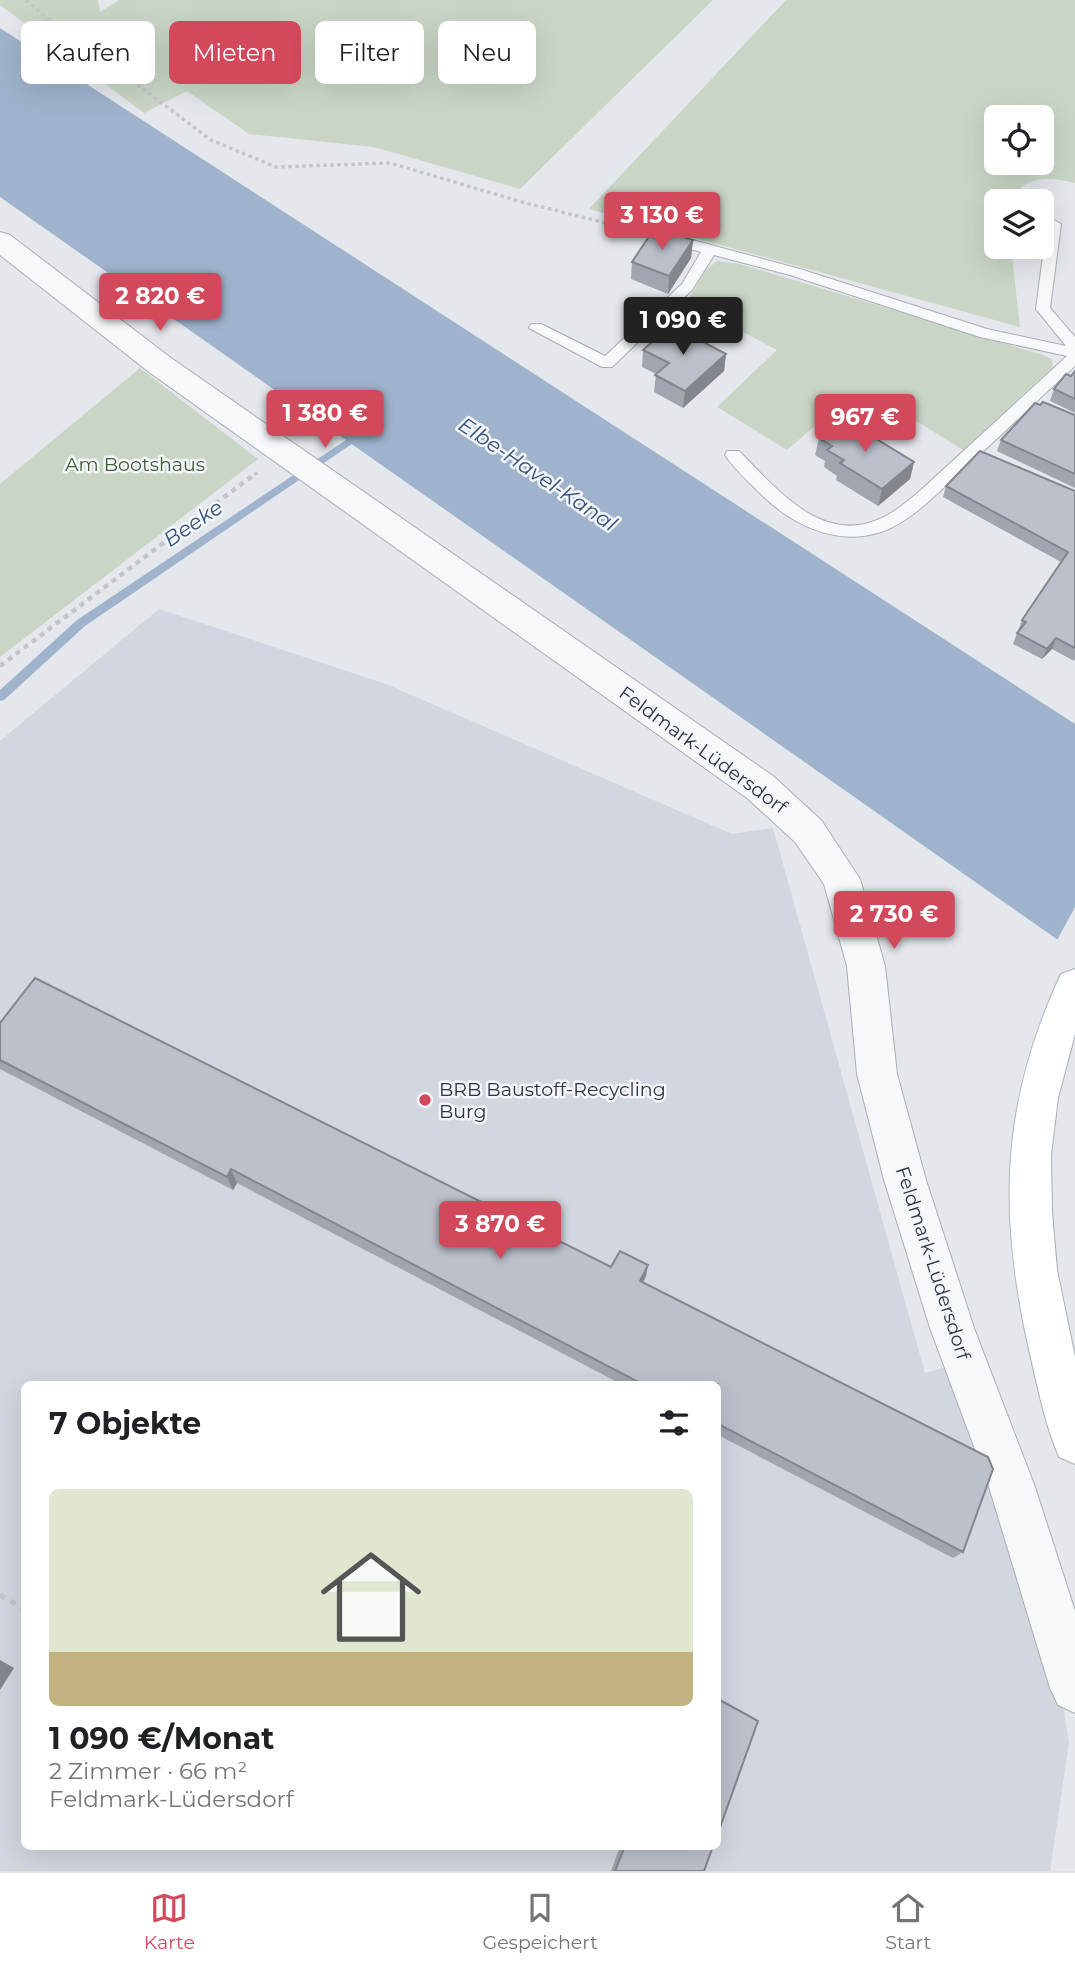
<!DOCTYPE html>
<html lang="de">
<head>
<meta charset="utf-8">
<style>
	body { margin:0; font-family:Montserrat,sans-serif; background:#f2f2f2; color:#202124; height:100vh; display:flex; flex-direction:column; font-size:26px; white-space:nowrap }
	* { box-sizing:border-box; margin:0 }
	p { font-size:23px; color:#757577 }
	.icon { flex:none; width:38px; height:38px; fill:none; stroke:currentColor; stroke-width:2; stroke-linecap:round; stroke-linejoin:round }
	.map { position:relative; flex:1; overflow:hidden }
	.details { position:absolute; left:21px; top:1381px; width:700px; height:469px; display:flex; flex-direction:column; background:#fff; border-radius:10px; box-shadow:0 7px 28px #0002 }
	.details>* { flex:none }
	.top-card { position:absolute; left:21px; top:21px; width:700px; height:63px; display:flex; gap:14px }
	.fabs { position:absolute; left:984px; top:105px; display:grid; gap:14px }
	.fabs a { display:grid; place-items:center; width:70px; height:70px; border-radius:10px; background:#fff; box-shadow:0 7px 28px #0002; font-size:35px }
	.price { position:absolute; translate:-50% -60px; padding:0 16px; border-radius:7px; background:#d1495b; color:#fff; font-size:23px; line-height:46px; filter:drop-shadow(0 2px 4px #0008) }
	.price::after { content:''; position:absolute; left:50%; top:42px; width:21px; height:16px; margin-left:-10px; background:inherit; clip-path:polygon(0 0,100% 0,50% 100%) }
	.price.current { background:#222; color:#fff }
	ul { padding:0; list-style:none }
	li { display:grid; align-content:center; gap:14px; height:371px; padding:0 28px }
	li span { display:grid; place-items:center; height:217px; border-radius:10px; color:#555 }
	li>.icon { margin-inline-start:auto }
	span .icon { width:126px; height:126px; fill:#fffc; stroke-width:1 }
	li b { font-size:30px }
	h2 { display:flex; justify-content:space-between; align-items:center; height:84px; padding:0 28px; font-size:30px }
	.tag { padding:0 24px; border-radius:10px; background:#fff; box-shadow:0 7px 28px #0002; font-size:24px; line-height:63px }
	.tag.current { background:#d1495b; color:#fff }
	.menu { display:flex; justify-content:space-around; align-items:center; height:98px; border-top:2px solid #e0e0e0; background:#fff; font-size:19px; color:#757577 }
	.menu a { display:grid; justify-items:center; gap:4px }
	.menu .current { color:#d1495b }
	.map>svg:first-child { display:block }
</style>
</head>
<body>
<div class="map">
<svg width="1075" height="1871" viewBox="0 0 1075 1871">
	<rect width="100%" height="100%" fill="#e4e7ec"/>
	<path fill="#d2d6de" fill-rule="evenodd" d="M159,609l227,75 346,150 41,-6 152,545 21,-6 40,102 78,242 5,32 -19,128h-1050v-1130zM24,1384h694v462h-694z"/>
	<g fill="#c9d6c5" fill-rule="evenodd">
		<path d="M0,0h98l2,12 19,-12h594l-193,189 -146,-42 -125,-13 -62,-43 -43,22 -144,-108z"/>
		<path d="M786,0h289v183c-30,-7 -47,-8 -66,18h-13v46h15l9,80 -431,-118zM996,117h45v46h-45z"/>
		<path d="M717,261l23,3 303,91 9,4 1,8 -90,83 -90,-56 -36,34 -14,-9 -36,31 -70,-43 60,-57 -90,-48 18,-31z"/>
		<path d="M140,368l118,91 -258,198v-173z"/>
	</g>
	<path fill="#9fb4cc" d="M0,28l1075,696v228l-1075,-755z"/>
	<path fill="#e4e7ec" d="M1075,907v48l-19,-13z"/>
	<g fill="none" stroke-linecap="round" stroke-linejoin="round">
		<path fill="#9fb4cc" fill-rule="evenodd" d="M361,430l5,3 -1,2 -280,191 -81,74 -4,1v-11l77,-70z"/>
		<g stroke="#a9aeb7" stroke-width="2">
			<path id="lane" d="M1054,220l7,4 -11,84 25,29v29c-42,38 -83,78 -125,116 -20,18 -42,41 -69,50 -42,14 -85,-5 -116,-34 -13,-13 -30,-28 -40,-43l2,-4h12c35,35 81,93 138,69 16,-6 31,-19 45,-31l145,-133 -87,-19 -190,-62 -76,-20 -22,35 -80,77h-10l-73,-39 2,-4h10l64,32 77,-72 19,-32 -62,-17v-6l5,-2 156,42 187,60 79,17 -30,-37 11,-85z"/>
		</g>
		<g stroke="#a9aeb7" stroke-width="2">
			<path id="street" d="M0,232l10,3 161,123 602,418 48,44 39,59 25,87 12,108 29,106 48,148 61,159 40,124v102l-17,-8 -8,-17 -61,-201 -59,-159 -46,-148 -27,-106 -10,-108 -23,-82 -29,-42 -48,-44 -598,-426 -149,-117z"/>
		</g>
		<g stroke="#a9aeb7" stroke-width="2">
			<path id="secondary" d="M1075,969v65l-17,64 -7,57 1,57 5,58 18,87v107l-16,-7c-14,-33 -21,-68 -29,-103 -32,-139 -30,-249 31,-380z"/>
		</g>
		<g stroke="#c2c5cb" stroke-width="3.5" stroke-dasharray="3.5 3.5" stroke-linecap="butt">
			<path d="M26,0l63,53 45,29 77,58 65,27 114,-4 132,39 100,25"/>
			<path d="M249,479l9,-7"/>
		</g>
		<path stroke="#c2c5cb" stroke-width="4.5" stroke-dasharray="5 5" stroke-linecap="butt" d="M0,666l251,-189"/>
		<path stroke="#c2c5cb" stroke-width="5" stroke-dasharray="6 6" stroke-linecap="butt" d="M0,1595l24,14"/>
		<use href="#lane" fill="#f7f8fa" fill-rule="evenodd"/>
		<use href="#street" fill="#f7f8fa" fill-rule="evenodd"/>
		<use href="#secondary" fill="#fff" fill-rule="evenodd"/>
	</g>
	<g fill="#a1a5ae">
		<path d="M693,240l-2,18 -23,36 -37,-15 1,-17z"/>
		<path d="M643,350l83,4 -2,17 -41,37 -29,-16 2,-18 -14,-7z"/>
		<path d="M1075,371v42l-25,-12 4,-12 17,-13z"/>
		<path d="M1040,405l35,10v73l-78,-37 4,-11z"/>
		<path d="M819,438l95,24 -4,17 -32,27 -42,-26 1,-4 -13,-9 1,-6 -10,-6z"/>
		<path d="M946,486l129,5v168l-1,2 -22,-12 -10,10 -29,-15 9,-24 39,-58 -118,-65z"/>
		<path d="M0,1023l611,244 35,9 -3,6 320,270 -10,6 -235,-123v-51h-97l-384,-201 -4,7 -233,-121z"/>
		<path d="M620,1846h93l-9,25h-93z"/>
	</g>
	<g fill="#83868d">
		<path d="M693,240l-2,18 -23,36 1,-18z"/>
		<path d="M726,354l-2,17 -41,37 2,-17z"/>
		<path d="M914,462l-4,17 -32,27 4,-17z"/>
		<path d="M1056,638l-4,11 -10,10 5,-10z"/>
		<path d="M231,1169l6,14 -4,7 -6,-13z"/>
		<path d="M648,1265l-2,11 -8,16 2,-11z"/>
		<path d="M0,1660l14,8 -14,22z"/>
	</g>
	<g fill="#bbc0ca" stroke="#83868d" stroke-width="2">
		<path d="M654,229l39,11 -24,36 -37,-14z"/>
		<path d="M671,325l55,29 -41,37 -30,-16 14,-12 -26,-13z"/>
		<path d="M1075,371v28l-21,-10 12,-15 5,2z"/>
		<path d="M1043,402l32,13v59l-74,-34 34,-37 5,2z"/>
		<path d="M842,418l72,44 -32,27 -42,-26 4,-3 -17,-10 5,-4 -13,-8z"/>
		<path d="M980,451l95,40v157l-19,-10 -9,11 -30,-16 9,-11 -4,-2 46,-68 -122,-66z"/>
		<path d="M35,978l576,289 9,-16 28,14 -8,16 348,176 5,12 -30,83 -245,-128v-40h-76l-411,-215 -4,8 -227,-117v-37z"/>
		<path d="M718,1699l40,22 -40,112z"/>
		<path d="M625,1846h88l-9,25h-89z"/>
	</g>
	<circle fill="#d1495b" stroke="#f4f6f9" stroke-width="2.5" cx="425" cy="1100" r="7"/>
	<g text-anchor="middle" dominant-baseline="central" stroke-width="5" stroke-linejoin="round" paint-order="stroke">
		<g font-size="19" fill="#3f6138" stroke="#f4f6f9">
			<text x="135" y="464">Am Bootshaus</text>
		</g>
		<g font-size="19" fill="#2b3445" stroke="#f4f6f9">
			<text transform="translate(703 750) rotate(36)">Feldmark-Lüdersdorf</text>
			<text transform="translate(933 1263) rotate(72)">Feldmark-Lüdersdorf</text>
		</g>
		<g font-size="19" fill="#2b3445" stroke="#f4f6f9" text-anchor="start">
			<text x="439" y="1089">BRB Baustoff-Recycling<tspan x="439" dy="22">Burg</tspan></text>
		</g>
		<g font-size="21" font-style="italic" fill="#34527a" stroke="#f4f6f9">
			<text transform="translate(538 474) rotate(34)">Elbe-Havel-Kanal</text>
			<text transform="translate(193 523) rotate(-34)">Beeke</text>
		</g>
	</g>
</svg>
<div class="fabs">
<a><svg class="icon" aria-label="locate" viewBox="0 0 24 24"><circle cx="12" cy="12" r="6"/><path d="M12 2v4M12 18v4M2 12h4M18 12h4"/></svg></a>
<a><svg class="icon" aria-label="layers" viewBox="0 0 24 24"><path d="M12 4l9 5-9 5-9-5zM3 14l9 5 9-5"/></svg></a>
</div>
<b class="price" style="left:662px;top:252px">3 130 €</b>
<b class="price" style="left:160px;top:333px">2 820 €</b>
<b class="price current" style="left:683px;top:357px">1 090 €</b>
<b class="price" style="left:325px;top:450px">1 380 €</b>
<b class="price" style="left:865px;top:454px">967 €</b>
<b class="price" style="left:894px;top:951px">2 730 €</b>
<b class="price" style="left:500px;top:1261px">3 870 €</b>
<div class="top-card">
<a class="tag">Kaufen</a>
<a class="tag current">Mieten</a>
<a class="tag">Filter</a>
<a class="tag">Neu</a>
</div>
<section class="details">
<h2>7 Objekte<svg class="icon" aria-label="filters" viewBox="0 0 24 24"><path d="M4 7h16M4 17h16"/><circle cx="9" cy="7" r="2"/><circle cx="15" cy="17" r="2"/></svg></h2>
<ul>
<li><span style="background:linear-gradient(#dfe7d0 75%,#c2b280 0)"><svg class="icon" aria-label="home" viewBox="0 0 24 24"><path d="M3 11l9-7 9 7M6 9v11h12V9"/></svg></span><div><b>1 090 €/Monat</b><p>2 Zimmer · 66 m²</p><p>Feldmark-Lüdersdorf</p></div></li>
</ul>
</section>
</div>
<nav class="menu">
<a class="current"><svg class="icon" aria-label="map" viewBox="0 0 24 24"><path d="M3 6l6-2 6 2 6-2v14l-6 2-6-2-6 2zM9 4v14M15 6v14"/></svg>Karte</a>
<a><svg class="icon" aria-label="saved" viewBox="0 0 24 24"><path d="M7 4h10v16l-5-4-5 4z"/></svg>Gespeichert</a>
<a><svg class="icon" aria-label="home" viewBox="0 0 24 24"><path d="M3 11l9-7 9 7M6 9v11h12V9"/></svg>Start</a>
</nav>
</body>
</html>
